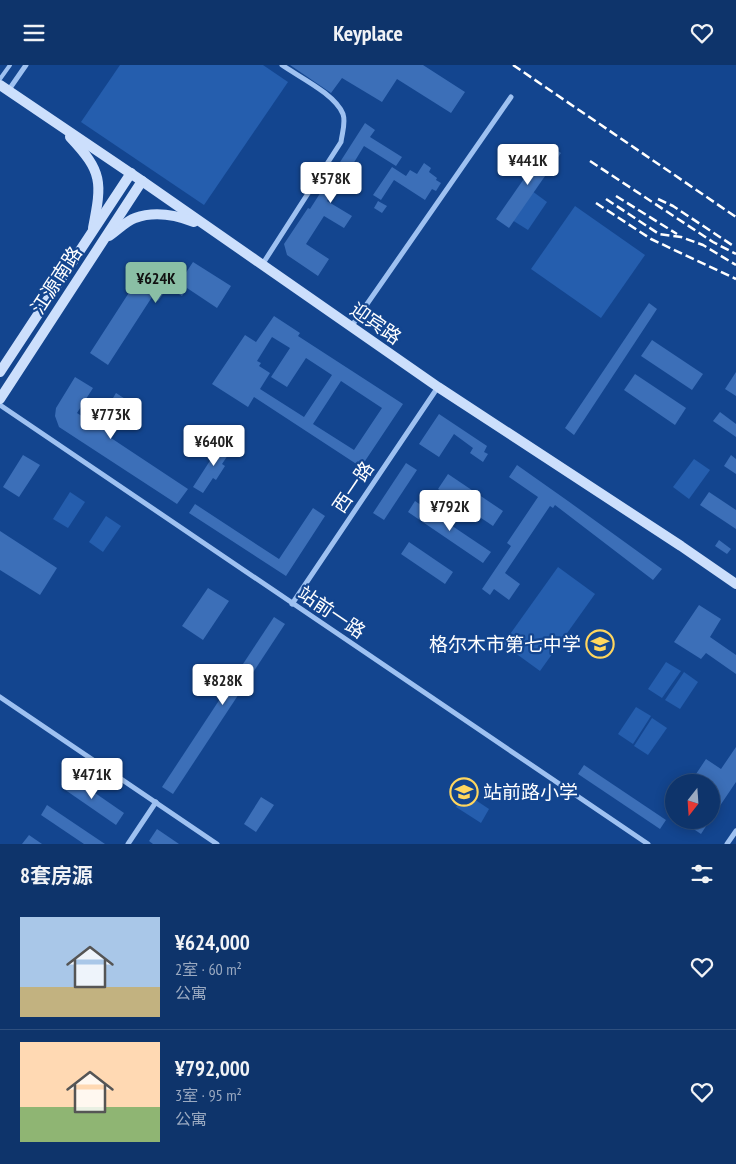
<!DOCTYPE html>
<html lang="zh">
<head>
<meta charset="utf-8">
<style>
	body { margin:0; font-family:"PT Sans Narrow","Noto Sans SC",sans-serif; background:#173c71; color:#f1f3f6; height:100vh; display:flex; flex-direction:column; font-size:19px; white-space:nowrap }
	* { box-sizing:border-box; margin:0 }
	p { font-size:16px; color:#9baac1 }
	.icon { flex:none; width:28px; height:28px; fill:none; stroke:currentColor; stroke-width:2; stroke-linecap:round; stroke-linejoin:round }
	.map { position:relative; height:779px; overflow:hidden }
	.side { display:flex; flex-direction:column; background:#0e346b; flex:1 }
	.side>* { flex:none }
	.needle { width:32px; rotate:197deg }
	.controls { position:absolute; left:665px; top:709px; display:grid; gap:10px }
	.controls a { display:grid; place-items:center; width:55px; height:55px; border-radius:50%; background:#0e346b; box-shadow:0 2px 12px #0003,0 0 0 1px #2e4f7e; font-size:25px }
	.price { position:absolute; translate:-50% -42px; padding:0 11px; border-radius:5px; background:#fff; color:#222; font-size:16px; line-height:32px; filter:drop-shadow(0 1px 2px #0008) }
	.price::after { content:''; position:absolute; left:50%; top:30px; width:15px; height:11px; margin-left:-8px; background:inherit; clip-path:polygon(0 0,100% 0,50% 100%) }
	.price.selected { background:#8abfa5; color:#111 }
	ul { padding:0; list-style:none }
	li { display:flex; align-items:center; gap:15px; height:125px; padding:0 20px }
	li+li { border-top:1px solid #2e4f7e }
	li span { display:grid; place-items:center; flex:none; width:140px; height:100px; border-radius:0px; color:#555 }
	li>.icon { margin-inline-start:auto }
	span .icon { width:60px; height:60px; fill:#fffc; stroke-width:1 }
	li b { font-size:21px }
	h2 { display:flex; justify-content:space-between; align-items:center; height:60px; padding:0 20px; font-size:21px }
	header { display:flex; justify-content:space-between; align-items:center; height:65px; padding:0 20px; background:#0e346b; font-size:22px; font-weight:800 }
	.map>svg:first-child { display:block }
</style>
</head>
<body>
<header><svg class="icon" aria-label="menu" viewBox="0 0 24 24"><path d="M4 6h16M4 12h16M4 18h16"/></svg>Keyplace<svg class="icon" aria-label="heart" viewBox="0 0 24 24"><path d="M12 20l-8-8c-3-5 5-10 8-4 3-6 11-1 8 4z"/></svg></header>
<div class="map">
<svg width="736" height="779" viewBox="0 0 736 779">
	<rect width="100%" height="100%" fill="#13458f"/>
	<g fill="#255eae">
		<path d="M120,0h143l25,17 -84,123 -123,-83z"/>
		<path d="M532,126l15,11 -19,28 -16,-10z"/>
		<path d="M575,141l70,49 -44,63 -70,-49z"/>
		<path d="M694,394l16,11 -21,29 -16,-12z"/>
		<path d="M70,427l15,10 -17,26 -15,-9z"/>
		<path d="M106,451l15,10 -18,26 -14,-10z"/>
		<path d="M558,502l37,27 -55,77 -37,-27z"/>
		<path d="M666,597l15,9 -19,27 -14,-9z"/>
		<path d="M684,607l14,10 -18,27 -15,-9z"/>
		<path d="M636,642l15,9 -18,28 -15,-10z"/>
		<path d="M652,653l15,10 -19,27 -14,-9z"/>
		<path d="M465,728l24,16 -8,14 -25,-16z"/>
	</g>
	<g fill="#3c6fb8" fill-rule="evenodd">
		<path d="M290,0h133l42,27 -14,21 -54,-34 -15,23 -40,-24 -11,15z"/>
		<path d="M365,58l10,7 -5,7 32,20 -6,9 -32,-20 -14,23 -2,-1 -21,33 25,15 -8,12 -20,-12 -18,28 23,15 -11,17 -31,-21 -3,-11 24,-36 2,1z"/>
		<path d="M548,79l13,9 -52,75 -13,-9z"/>
		<path d="M424,98l7,5 -2,4 8,6 -1,2 5,3 -5,8 -4,-2 -7,11 -31,-20 -13,20 -8,-5 19,-28 14,9 4,-6 7,4z"/>
		<path d="M378,136l9,5 -5,7 -8,-5z"/>
		<path d="M193,197l38,24 -14,22 -30,-20 -5,8 -8,-5 -11,3 -5,7 -6,-4 -44,68 -18,-12 51,-79 10,6 2,-3 9,1 10,-2 8,-5 5,3z"/>
		<path d="M649,238l8,6 -83,126 -9,-7z"/>
		<path d="M274,251l26,17 -2,3 105,68 -42,63 -107,-70 -6,10 -36,-23 33,-49 11,7zM272,272l18,11 -19,29 16,10 19,-29 26,17 -28,42 -44,-28 10,-16 -11,-7 2,-3 -4,-2zM341,316l41,27 -28,42 -41,-26z"/>
		<path d="M652,275l51,34 -11,16 -51,-34z"/>
		<path d="M736,307v24l-11,-7z"/>
		<path d="M635,309l51,34 -11,17 -51,-35z"/>
		<path d="M75,312l18,11 -16,25 25,16 17,-27 -6,-4 3,-5 17,11 -22,34 77,51 -11,15 -118,-77 -4,-11 1,-8z"/>
		<path d="M720,347l16,12v13l-23,-16z"/>
		<path d="M439,349l48,32 -3,6 4,2 -5,8 -13,-9 3,-5 -19,-14 -15,23 -20,-13z"/>
		<path d="M224,374l10,7 -12,18 3,2 -9,14 -3,-2 -10,15 -10,-6z"/>
		<path d="M23,390l17,10 -21,32 -16,-10z"/>
		<path d="M731,390l5,4v15l-12,-8z"/>
		<path d="M406,398l11,7 -33,50 -11,-7z"/>
		<path d="M517,400l51,36 94,68 -9,11 -98,-75 -2,3 -3,-2 -45,67 15,11 -11,16 -15,-11 -4,6 -8,-6 29,-43 -4,-3 31,-46 -29,-20z"/>
		<path d="M448,409l55,37 -10,15 -55,-37z"/>
		<path d="M709,427l27,18v19l-36,-24z"/>
		<path d="M415,436l76,51 -8,11 -75,-51z"/>
		<path d="M195,439l84,55 34,-51 12,8 -39,60 -97,-63z"/>
		<path d="M0,466l57,37 -17,27 -40,-25z"/>
		<path d="M719,475l12,9 -4,5 -12,-8z"/>
		<path d="M409,477l44,30 -8,12 -44,-30z"/>
		<path d="M208,523l21,13 -26,39 -21,-14z"/>
		<path d="M699,540l22,14 -11,18 26,18v19l-30,-21 -5,6 -27,-17z"/>
		<path d="M274,552l11,7 -112,170 -11,-7z"/>
		<path d="M736,682v35l-25,37v-36h-21l16,-24 15,10z"/>
		<path d="M584,700l82,55 -6,9 -82,-55z"/>
		<path d="M69,710l55,38 -8,12 -55,-38z"/>
		<path d="M261,732l13,8 -18,27 -12,-8z"/>
		<path d="M47,740l58,39h-21l-43,-29z"/>
		<path d="M680,755h30l-9,14z"/>
		<path d="M157,764l22,15h-26l-4,-3z"/>
		<path d="M29,770l13,9h-20z"/>
	</g>
	<g fill="none" stroke-linecap="round" stroke-linejoin="round">
		<path stroke="#9ec1f1" stroke-width="4" d="M0,14l10,-14"/>
		<g stroke="#9ec1f1" stroke-width="5">
			<path d="M8,26l18,-26"/>
			<path d="M262,200l79,-123c1,-9 5,-19 2,-28 -8,-20 -44,-37 -61,-49"/>
			<path d="M351,262l160,-230"/>
			<path d="M0,340l648,439"/>
			<path d="M292,539l146,-217"/>
			<path d="M0,632l217,147"/>
			<path d="M128,779l28,-42"/>
			<path d="M727,779l9,-13"/>
		</g>
		<g stroke="#ccdffc" stroke-width="10">
			<path d="M0,20l142,96 296,206 243,159 55,38"/>
			<path d="M70,72c33,35 32,45 23,91"/>
			<path d="M109,171c8,-5 17,-15 26,-18 19,-7 41,-3 59,4"/>
			<path d="M0,307l131,-199"/>
			<path d="M0,334l142,-218"/>
		</g>
		<g stroke="#fff" stroke-width="2.5" stroke-dasharray="9 4" stroke-linecap="butt">
			<path d="M513,0l223,152"/>
			<path d="M590,96l123,81 23,12"/>
			<path d="M616,131l61,38"/>
			<path d="M606,134l53,35 22,3 22,8 33,20"/>
			<path d="M658,134l15,7 59,39"/>
			<path d="M596,138l55,36 85,40"/>
		</g>
	</g>
	<defs>
		<g id="school-ring" transform="scale(1.4375)"><circle r="9.5" fill="#13458f" stroke="#ffd65e" stroke-width="1.5"/><path d="M0-5L7-2L0 1L-7-2ZM-4 1L0 2.5L4 1V4Q0 6-4 4Z" fill="#ffd65e"/></g>
	</defs>
	<g fill-rule="evenodd">
		<use href="#school-ring" x="600" y="579"/>
		<use href="#school-ring" x="464" y="727"/>
	</g>
	<g text-anchor="middle" dominant-baseline="central" stroke-width="4.5" stroke-linejoin="round" paint-order="stroke">
		<g font-size="19" fill="#fff" stroke="#13458f">
			<text transform="translate(56 215) rotate(-57)">江源南路</text>
			<text transform="translate(376 258) rotate(35)">迎宾路</text>
			<text transform="translate(353 422) rotate(-56)">西一路</text>
			<text transform="translate(332 547) rotate(34)">站前一路</text>
		</g>
		<g font-size="19" fill="#fff" stroke="#13458f" text-anchor="end">
			<text x="581" y="579">格尔木市第七中学</text>
			<text x="483" y="727" text-anchor="start">站前路小学</text>
		</g>
	</g>
</svg>
<div class="controls">
<a><svg class="needle" viewBox="-14 -14 28 28"><path d="M0-13l5 13h-10z" fill="#e53935"/><path d="M0 13l5-13h-10z" fill="#9baac1"/></svg></a>
</div>
<b class="price" style="left:528px;top:121px">¥441K</b>
<b class="price" style="left:331px;top:139px">¥578K</b>
<b class="price selected" style="left:156px;top:239px">¥624K</b>
<b class="price" style="left:111px;top:375px">¥773K</b>
<b class="price" style="left:214px;top:402px">¥640K</b>
<b class="price" style="left:450px;top:467px">¥792K</b>
<b class="price" style="left:223px;top:641px">¥828K</b>
<b class="price" style="left:92px;top:735px">¥471K</b>
</div>
<section class="side">
<h2>8套房源<svg class="icon" aria-label="filters" viewBox="0 0 24 24"><path d="M4 7h16M4 17h16"/><circle cx="9" cy="7" r="2"/><circle cx="15" cy="17" r="2"/></svg></h2>
<ul>
<li><span style="background:linear-gradient(#a9c7e8 70%,#c2b280 0)"><svg class="icon" aria-label="home" viewBox="0 0 24 24"><path d="M3 11l9-7 9 7M6 9v11h12V9"/></svg></span><div><b>¥624,000</b><p>2室 · 60 m²</p><p>公寓</p></div><svg class="icon" aria-label="heart" viewBox="0 0 24 24"><path d="M12 20l-8-8c-3-5 5-10 8-4 3-6 11-1 8 4z"/></svg></li>
<li><span style="background:linear-gradient(#ffd9b3 65%,#8fb573 0)"><svg class="icon" aria-label="home" viewBox="0 0 24 24"><path d="M3 11l9-7 9 7M6 9v11h12V9"/></svg></span><div><b>¥792,000</b><p>3室 · 95 m²</p><p>公寓</p></div><svg class="icon" aria-label="heart" viewBox="0 0 24 24"><path d="M12 20l-8-8c-3-5 5-10 8-4 3-6 11-1 8 4z"/></svg></li>
</ul>
</section>
</body>
</html>
